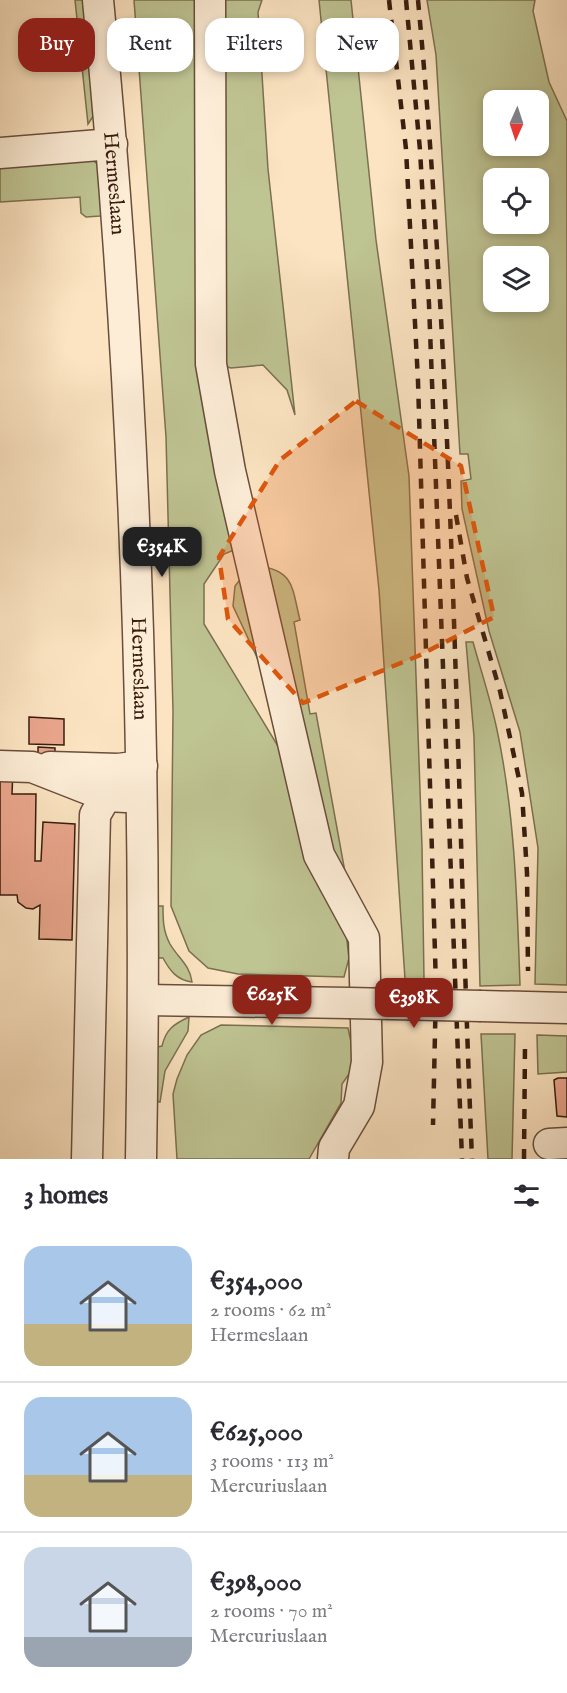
<!DOCTYPE html>
<html lang="en">
<head>
<meta charset="utf-8">
<style>
	body { margin:0; font-family:"IM FELL English",serif; background:#f7f7f7; color:#2b2b33; height:100vh; display:flex; flex-direction:column; font-size:22px; white-space:nowrap }
	* { box-sizing:border-box; margin:0 }
	p { font-size:20px; color:#7c7c81 }
	.icon { flex:none; width:33px; height:33px; fill:none; stroke:currentColor; stroke-width:2; stroke-linecap:round; stroke-linejoin:round }
	.map { position:relative; height:1159px; overflow:hidden }
	.sheet { display:flex; flex-direction:column; background:#fff; flex:1 }
	.sheet>* { flex:none }
	.guide { position:absolute; left:18px; top:18px; width:531px; height:54px; display:flex; gap:12px }
	.needle { width:39px; rotate:183deg }
	.fabs { position:absolute; left:483px; top:90px; display:grid; gap:12px }
	.fabs a { display:grid; place-items:center; width:66px; height:66px; border-radius:12px; background:#fff; box-shadow:0 3px 9px #0003; font-size:30px }
	.price { position:absolute; translate:-50% -51px; padding:0 14px; border-radius:12px; background:#8f2418; color:#fff; font-size:20px; line-height:39px; filter:drop-shadow(0 2px 3px #0008) }
	.price::after { content:''; position:absolute; left:50%; top:36px; width:18px; height:14px; margin-left:-9px; background:inherit; clip-path:polygon(0 0,100% 0,50% 100%) }
	.price.selected { background:#222; color:#fff }
	ul { padding:0; list-style:none }
	li { display:flex; align-items:center; gap:18px; height:150px; padding:0 24px }
	li+li { border-top:2px solid #e1e1e2 }
	li span { display:grid; place-items:center; flex:none; width:168px; height:120px; border-radius:18px; color:#555 }
	li>.icon { margin-inline-start:auto }
	span .icon { width:72px; height:72px; fill:#fffc; stroke-width:1 }
	li b { font-size:26px }
	h2 { display:flex; justify-content:space-between; align-items:center; height:72px; padding:0 24px; font-size:26px }
	.tag { padding:0 21px; border-radius:18px; background:#fff; box-shadow:0 3px 9px #0003; font-size:21px; line-height:54px }
	.tag.selected { background:#8f2418; color:#fff }
	.map>svg:first-child { display:block }
</style>
</head>
<body>
<div class="map">
<svg width="567" height="1159" viewBox="0 0 567 1159">
	<rect width="100%" height="100%" fill="#fce4c2"/>
	<filter id="stains"><feTurbulence type="fractalNoise" baseFrequency=".00333" numOctaves="4"/><feColorMatrix values="0 0 0 0 .2 0 0 0 0 .09 0 0 0 0 .02 0 0 0 .5 -.17"/></filter>
	<radialGradient id="worn" r=".72"><stop offset=".6" stop-color="#630" stop-opacity="0"/><stop offset="1" stop-color="#630" stop-opacity=".3"/></radialGradient>
	<g fill="#bfc493" stroke="#7c7050" stroke-width="1.5" fill-rule="evenodd">
		<path d="M75,0h12l11,109 -10,15z"/>
		<path d="M134,0h69l-1,243 37,305 -15,6 -20,30v40l83,137 59,172 3,25 -5,19 -106,-3 -30,-6 -19,-17 -18,-45 2,-195 -7,-274z"/>
		<path d="M215,0h47l-4,12 10,157 27,246 -8,-25 -24,-25 -32,3 -14,-4z"/>
		<path d="M319,0h32l25,240 33,236 13,371 2,132h-19l-26,-389z"/>
		<path d="M427,0h108l-2,11 16,71 18,39v864l-32,-1 3,-136 -18,-116 -31,-101 -27,-122 -1,-28 10,-2 -3,-25h-8l-24,-399zM494,100h44v46h-44zM494,178h44v46h-44zM494,256h44v46h-44z"/>
		<path d="M88,157l15,11 3,42 -6,6 -14,1 -5,-4 -1,-16 -80,5v-38z"/>
		<path d="M259,566c36,5 33,23 41,54l-6,2 16,92 6,-1 33,181 -9,-12z"/>
		<path d="M246,572l29,124 -42,-90 2,-20z"/>
		<path d="M466,642h7c8,29 18,59 24,88 18,84 20,170 23,255l-40,1 -6,-249z"/>
		<path d="M156,906h7c0,14 0,25 7,38 8,14 20,21 22,38 -15,-2 -22,-11 -29,-24h-6z"/>
		<path d="M189,1017l-1,14 -23,40 -5,31 -5,-1 2,-54 5,-1c4,-17 12,-22 27,-29z"/>
		<path d="M221,1025l127,3 8,36 -14,20 -1,19 -32,56h-132l-4,-65 4,-15 10,-24 14,-20z"/>
		<path d="M481,1034h34l-3,125h-24z"/>
		<path d="M537,1035l30,1v36l-29,2z"/>
	</g>
	<g fill="#eba78e" stroke="#381c0e" stroke-width="1.5">
		<path d="M29,717l35,2v26l-35,-1z"/>
		<path d="M38,747l17,1v9h-17z"/>
		<path d="M0,769h13l-1,25h24l-1,67h6l2,-39 32,2 -3,116 -33,-1 1,-34 -7,4 -7,-1 -8,-6 -1,-7h-17z"/>
		<path d="M558,1078h9v39l-10,-1 -3,-36z"/>
	</g>
	<g fill="none" stroke-linecap="round" stroke-linejoin="round">
		<g stroke="#694e3b" stroke-width="33">
			<g id="minor">
				<path id="s1" d="M98,0c38,387 50,771 43,1159"/>
				<path d="M210,0l1,364 19,107 89,384 45,83 3,124 -8,44 -25,42 -1,11"/>
				<path d="M0,153l112,-9"/>
				<path d="M0,766l32,1 74,29 20,1"/>
				<path d="M50,767l68,2 24,-3"/>
				<path d="M144,1000l205,3"/>
				<path d="M481,1006l86,2"/>
				<path d="M549,1144l18,-1"/>
				<path d="M87,1159l8,-344 11,-19"/>
			</g>
		</g>
		<use href="#minor" stroke="#fdedd7" stroke-width="30"/>
		<g stroke="#381c0e" stroke-width="4.5" stroke-dasharray="10 10" stroke-linecap="butt">
			<path d="M389,0l17,149 12,232 18,606 -3,138"/>
			<path d="M406,0l14,150 9,154 33,855"/>
			<path d="M418,0c36,385 38,773 54,1159"/>
			<path d="M456,515l11,63 33,113 22,102 5,80 1,98"/>
			<path d="M524,1159l1,-114"/>
		</g>
		<g stroke="#694e3b" stroke-width="33" stroke-linecap="butt">
			<path id="minor-bridge" d="M349,1003l132,3"/>
		</g>
		<use href="#minor-bridge" stroke="#fdedd7" stroke-width="30"/>
	</g>
	<path fill="#df560c" fill-opacity="0.2" stroke="#df560c" stroke-width="4.5" stroke-dasharray="12 8" stroke-linejoin="round" d="M356,401l105,65 33,151 -76,39 -115,47 -75,-84 -9,-62 61,-97z"/>
	<g text-anchor="middle" dominant-baseline="central" stroke-width="4.5" stroke-linejoin="round" paint-order="stroke">
		<g font-size="21" fill="#381c0e" stroke="#fdedd7">
			<text stroke="none"><textPath href="#s1" startOffset="184">Hermeslaan</textPath></text>
			<text stroke="none"><textPath href="#s1" startOffset="670">Hermeslaan</textPath></text>
		</g>
	</g>
	<rect width="100%" height="100%" filter="url(#stains)"/>
	<rect width="100%" height="100%" fill="url(#worn)"/>
</svg>
<div class="fabs">
<a><svg class="needle" viewBox="-14 -14 28 28"><path d="M0-13l5 13h-10z" fill="#e53935"/><path d="M0 13l5-13h-10z" fill="#7c7c81"/></svg></a>
<a><svg class="icon" aria-label="locate" viewBox="0 0 24 24"><circle cx="12" cy="12" r="6"/><path d="M12 2v4M12 18v4M2 12h4M18 12h4"/></svg></a>
<a><svg class="icon" aria-label="layers" viewBox="0 0 24 24"><path d="M12 4l9 5-9 5-9-5zM3 14l9 5 9-5"/></svg></a>
</div>
<b class="price selected" style="left:162px;top:578px">€354K</b>
<b class="price" style="left:272px;top:1026px">€625K</b>
<b class="price" style="left:414px;top:1029px">€398K</b>
<div class="guide">
<a class="tag selected">Buy</a>
<a class="tag">Rent</a>
<a class="tag">Filters</a>
<a class="tag">New</a>
</div>
</div>
<section class="sheet">
<h2>3 homes<svg class="icon" aria-label="filters" viewBox="0 0 24 24"><path d="M4 7h16M4 17h16"/><circle cx="9" cy="7" r="2"/><circle cx="15" cy="17" r="2"/></svg></h2>
<ul>
<li><span style="background:linear-gradient(#a9c7e8 65%,#c2b280 0)"><svg class="icon" aria-label="home" viewBox="0 0 24 24"><path d="M3 11l9-7 9 7M6 9v11h12V9"/></svg></span><div><b>€354,000</b><p>2 rooms · 62 m²</p><p>Hermeslaan</p></div></li>
<li><span style="background:linear-gradient(#a9c7e8 65%,#c2b280 0)"><svg class="icon" aria-label="home" viewBox="0 0 24 24"><path d="M3 11l9-7 9 7M6 9v11h12V9"/></svg></span><div><b>€625,000</b><p>3 rooms · 113 m²</p><p>Mercuriuslaan</p></div></li>
<li><span style="background:linear-gradient(#c9d6e8 75%,#9aa5b1 0)"><svg class="icon" aria-label="home" viewBox="0 0 24 24"><path d="M3 11l9-7 9 7M6 9v11h12V9"/></svg></span><div><b>€398,000</b><p>2 rooms · 70 m²</p><p>Mercuriuslaan</p></div></li>
</ul>
</section>
</body>
</html>
